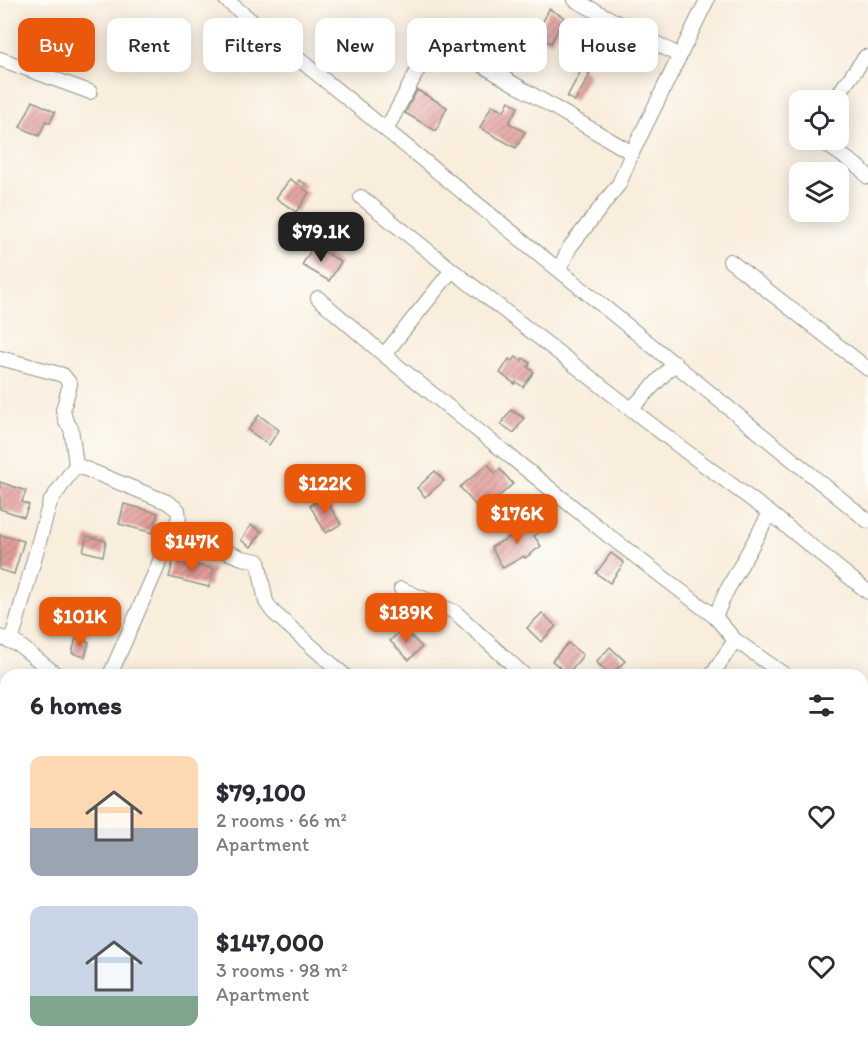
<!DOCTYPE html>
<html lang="en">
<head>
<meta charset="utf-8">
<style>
	body { margin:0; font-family:Itim,sans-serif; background:#f2f2f3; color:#2b2b33; height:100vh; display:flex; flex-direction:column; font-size:22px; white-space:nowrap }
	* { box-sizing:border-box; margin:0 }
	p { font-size:20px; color:#7c7c81 }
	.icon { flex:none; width:33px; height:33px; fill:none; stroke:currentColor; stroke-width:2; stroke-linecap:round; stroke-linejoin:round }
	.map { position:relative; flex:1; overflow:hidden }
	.drawer { position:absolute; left:0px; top:669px; width:868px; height:384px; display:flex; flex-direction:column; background:#fff; border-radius:18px 18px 0 0; box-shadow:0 3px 15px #0003 }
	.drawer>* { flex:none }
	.hud { position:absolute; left:18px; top:18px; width:832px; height:54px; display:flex; gap:12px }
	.fabs { position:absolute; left:789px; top:90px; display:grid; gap:12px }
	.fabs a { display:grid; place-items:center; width:60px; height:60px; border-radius:12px; background:#fff; box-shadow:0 3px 15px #0003; font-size:30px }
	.price { position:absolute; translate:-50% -51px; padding:0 14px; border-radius:12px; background:#ea580c; color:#fff; font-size:20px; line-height:39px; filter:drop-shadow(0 2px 3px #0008) }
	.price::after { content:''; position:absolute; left:50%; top:36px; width:18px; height:14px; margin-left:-9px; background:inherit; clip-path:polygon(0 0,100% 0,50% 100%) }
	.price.current { background:#222; color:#fff }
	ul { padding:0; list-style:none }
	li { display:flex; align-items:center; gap:18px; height:150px; padding:0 30px }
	li span { display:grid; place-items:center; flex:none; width:168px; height:120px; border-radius:12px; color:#555 }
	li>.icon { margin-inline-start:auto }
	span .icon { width:72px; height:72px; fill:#fffc; stroke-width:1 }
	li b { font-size:26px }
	h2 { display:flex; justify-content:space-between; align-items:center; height:72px; padding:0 30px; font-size:26px }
	.pill { padding:0 21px; border-radius:12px; background:#fff; box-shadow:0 3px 15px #0003; font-size:21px; line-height:54px }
	.pill.current { background:#ea580c; color:#fff }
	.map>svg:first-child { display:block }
</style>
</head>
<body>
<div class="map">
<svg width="868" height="1053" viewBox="0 0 868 1053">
	<defs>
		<pattern id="building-hatch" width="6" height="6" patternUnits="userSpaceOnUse" patternTransform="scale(1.5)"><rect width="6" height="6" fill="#e39b99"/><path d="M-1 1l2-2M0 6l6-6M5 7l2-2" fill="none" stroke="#b7807e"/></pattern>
	</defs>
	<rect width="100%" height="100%" fill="#fdfcf7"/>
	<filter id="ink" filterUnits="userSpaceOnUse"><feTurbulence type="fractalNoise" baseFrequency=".0167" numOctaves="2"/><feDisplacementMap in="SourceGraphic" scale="12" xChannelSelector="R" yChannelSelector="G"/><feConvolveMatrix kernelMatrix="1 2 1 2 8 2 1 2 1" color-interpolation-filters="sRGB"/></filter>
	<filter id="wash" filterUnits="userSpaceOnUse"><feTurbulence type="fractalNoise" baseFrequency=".008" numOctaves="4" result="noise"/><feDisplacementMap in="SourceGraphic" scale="24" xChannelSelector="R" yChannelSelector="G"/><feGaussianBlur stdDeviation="1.35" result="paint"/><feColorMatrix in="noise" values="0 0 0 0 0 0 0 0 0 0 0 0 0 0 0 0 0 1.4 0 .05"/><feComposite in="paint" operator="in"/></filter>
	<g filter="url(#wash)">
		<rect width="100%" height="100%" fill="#f9eddc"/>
		<g id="blocks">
			<g fill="url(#building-hatch)">
				<path d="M549,9l15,8 -13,26 -15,-7z"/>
				<path d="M496,21l23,12 -5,9 -23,-11z"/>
				<path d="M582,69l8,5 -15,27 -8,-4z"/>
				<path d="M417,90l30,17 -11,24 -31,-18z"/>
				<path d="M33,101l22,11 -5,11 -4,-2 -7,15 -19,-9z"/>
				<path d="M509,101l9,6 -9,16 16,9 -9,16 -36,-20 12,-23 12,6z"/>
				<path d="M290,179l7,5 2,-4 7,4 -3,4 6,5 -13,19 -20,-14z"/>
				<path d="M314,245l27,17 -12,19 -27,-16z"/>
				<path d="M516,357l5,4 2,-3 7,5 -2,4 6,5 -11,15 -7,-5 -1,2 -15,-11 9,-14 3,2z"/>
				<path d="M511,410l13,8 -10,15 -13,-9z"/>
				<path d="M259,415l20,15 -10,15 -21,-15z"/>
				<path d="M488,464l7,9 5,-4 13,15 -32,28 -21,-25z"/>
				<path d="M435,471l9,10 -19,16 -8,-9z"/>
				<path d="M0,482l26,9 -4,11 7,3 -5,12 -24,-8z"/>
				<path d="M324,497l17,27 -15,9 -16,-27z"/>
				<path d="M124,504l34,9 -5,20 -34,-9z"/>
				<path d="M525,523l2,3 4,-2 7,9 -4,3 7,10 -16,12 -1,-2 -21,12 -12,-21 19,-10 -1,-2z"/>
				<path d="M251,525l11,7 -11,15 -10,-7z"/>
				<path d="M0,535l24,6 -10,33 -14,-4z"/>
				<path d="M87,536l19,5 -3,15 -20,-5z"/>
				<path d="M611,553l13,10 -14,20 -14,-10z"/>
				<path d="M174,559l40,10 -5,18 -40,-10z"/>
				<path d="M542,613l14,13 -15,16 -14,-14z"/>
				<path d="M403,628l19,19 -13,13 -19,-19z"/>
				<path d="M76,638l13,4 -4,15 -13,-4z"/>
				<path d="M568,643l15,12 -15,19 -16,-13z"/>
				<path d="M610,647l15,14 -14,14 -15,-13z"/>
			</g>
		</g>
	</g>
	<g filter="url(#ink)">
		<use href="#blocks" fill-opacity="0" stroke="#8c9588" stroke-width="1.5"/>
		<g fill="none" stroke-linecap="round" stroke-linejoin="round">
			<g stroke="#8c9588" stroke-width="16">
				<g id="minor">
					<path d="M226,0l642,521"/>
					<path d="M575,0l105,56"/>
					<path d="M0,59l90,33"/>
					<path d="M834,100l31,-43"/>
					<path d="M386,130l45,-85 6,-3 7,1 188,110"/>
					<path d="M820,140l40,28 8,9"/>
					<path d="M361,197l91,73 232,180 86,63 98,79"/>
					<path d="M730,261l138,108"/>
					<path d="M559,269l11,-22 49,-63 13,-31 75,-153"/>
					<path d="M318,298l66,57 225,181 106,81 20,23 50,35"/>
					<path d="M384,355l68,-85"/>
					<path d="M0,358l63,17 7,9 -7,26 3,12 5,6 5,37 91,37 11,8 1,8 -69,157"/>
					<path d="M632,408l43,-45"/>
					<path d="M173,530l69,28 16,3 8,41 7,10 71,63"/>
					<path d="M401,589l54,23 69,63"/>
					<path d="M715,617l11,-25 44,-79"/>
					<path d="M0,637l19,8 38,30"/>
					<path d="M11,642l39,-140 26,-37"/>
					<path d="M712,675l23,-35"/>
					<path d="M862,733l6,4"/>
					<path d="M0,865l6,4"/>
					<path d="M862,895l6,-6"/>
					<path d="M0,912l6,-15"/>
					<path d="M862,1012l6,4"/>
					<path d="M0,1040l6,-7"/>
					<path d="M193,1047l8,6"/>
					<path d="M561,1047l9,6"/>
					<path d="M136,1053l5,-6"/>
					<path d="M287,1053l5,-6"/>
					<path d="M434,1053l5,-6"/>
					<path d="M623,1053l3,-6"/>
					<path d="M727,1053l4,-6"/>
				</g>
			</g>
			<use href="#minor" stroke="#fff" stroke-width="14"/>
		</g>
	</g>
</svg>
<div class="fabs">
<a><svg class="icon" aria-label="locate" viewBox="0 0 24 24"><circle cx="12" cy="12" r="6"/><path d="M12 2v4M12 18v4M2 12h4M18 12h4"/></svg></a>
<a><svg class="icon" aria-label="layers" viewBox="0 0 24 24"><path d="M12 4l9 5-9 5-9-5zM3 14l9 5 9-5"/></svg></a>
</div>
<b class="price current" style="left:321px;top:263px">$79.1K</b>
<b class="price" style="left:325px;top:515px">$122K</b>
<b class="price" style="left:517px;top:545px">$176K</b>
<b class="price" style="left:192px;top:573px">$147K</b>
<b class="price" style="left:406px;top:644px">$189K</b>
<b class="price" style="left:80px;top:648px">$101K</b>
<div class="hud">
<a class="pill current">Buy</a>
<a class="pill">Rent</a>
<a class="pill">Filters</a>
<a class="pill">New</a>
<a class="pill">Apartment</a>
<a class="pill">House</a>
</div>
<section class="drawer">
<h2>6 homes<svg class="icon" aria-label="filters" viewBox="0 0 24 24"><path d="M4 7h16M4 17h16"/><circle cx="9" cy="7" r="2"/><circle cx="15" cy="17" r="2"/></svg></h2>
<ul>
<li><span style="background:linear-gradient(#ffd9b3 60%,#9aa5b1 0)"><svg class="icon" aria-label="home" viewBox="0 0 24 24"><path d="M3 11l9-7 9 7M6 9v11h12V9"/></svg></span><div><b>$79,100</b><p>2 rooms · 66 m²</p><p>Apartment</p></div><svg class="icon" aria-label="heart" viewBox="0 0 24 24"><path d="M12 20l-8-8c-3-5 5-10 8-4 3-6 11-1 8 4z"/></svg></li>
<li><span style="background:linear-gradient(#c9d6e8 75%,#7fa58c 0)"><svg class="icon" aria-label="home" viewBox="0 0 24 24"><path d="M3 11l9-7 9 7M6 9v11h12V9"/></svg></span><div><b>$147,000</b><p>3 rooms · 98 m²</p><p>Apartment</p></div><svg class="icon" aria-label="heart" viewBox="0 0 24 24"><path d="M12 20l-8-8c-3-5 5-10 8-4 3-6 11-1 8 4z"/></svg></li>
</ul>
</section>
</div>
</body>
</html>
